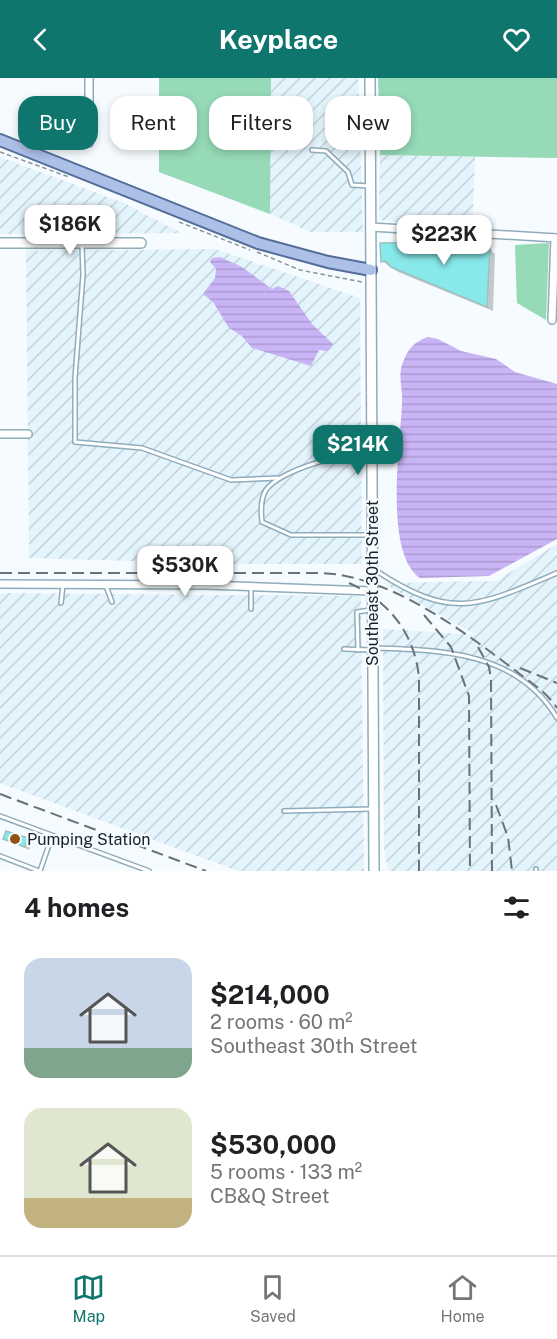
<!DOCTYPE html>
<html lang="en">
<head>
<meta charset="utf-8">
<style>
	body { margin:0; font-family:"Public Sans",sans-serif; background:#f6f6f6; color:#202124; height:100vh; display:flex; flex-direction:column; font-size:22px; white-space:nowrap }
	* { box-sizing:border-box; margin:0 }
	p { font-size:20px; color:#757577 }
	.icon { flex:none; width:33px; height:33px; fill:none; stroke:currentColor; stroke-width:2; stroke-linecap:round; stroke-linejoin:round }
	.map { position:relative; height:793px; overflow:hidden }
	.side { display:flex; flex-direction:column; background:#fff; flex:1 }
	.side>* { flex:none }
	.top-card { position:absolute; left:18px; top:18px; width:522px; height:54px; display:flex; gap:12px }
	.price { position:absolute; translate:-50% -51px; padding:0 14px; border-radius:12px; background:#fff; color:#222; font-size:20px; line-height:39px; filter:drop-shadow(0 2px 3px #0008) }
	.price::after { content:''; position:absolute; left:50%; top:36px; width:18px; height:14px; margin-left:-9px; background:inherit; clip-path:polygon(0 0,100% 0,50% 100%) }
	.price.current { background:#0f766e; color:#fff }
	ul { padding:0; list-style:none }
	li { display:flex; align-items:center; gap:18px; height:150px; padding:0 24px }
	li span { display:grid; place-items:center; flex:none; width:168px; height:120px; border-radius:18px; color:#555 }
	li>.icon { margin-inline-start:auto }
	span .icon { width:72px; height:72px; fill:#fffc; stroke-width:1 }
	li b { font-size:26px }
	h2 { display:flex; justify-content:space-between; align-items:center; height:72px; padding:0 24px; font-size:26px }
	.tag { padding:0 21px; border-radius:18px; background:#fff; box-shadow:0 3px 9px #0003; font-size:21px; line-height:54px }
	.tag.current { background:#0f766e; color:#fff }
	header { display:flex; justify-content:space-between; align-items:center; height:78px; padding:0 24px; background:#0f766e; color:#fff; font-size:27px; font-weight:700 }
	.dock { display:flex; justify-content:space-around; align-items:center; height:84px; border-top:2px solid #e0e0e0; background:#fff; font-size:16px; color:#757577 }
	.dock a { display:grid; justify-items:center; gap:3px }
	.dock .current { color:#0f766e }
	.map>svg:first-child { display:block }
</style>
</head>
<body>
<header><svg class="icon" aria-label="back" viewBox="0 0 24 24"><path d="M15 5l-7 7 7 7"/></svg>Keyplace<svg class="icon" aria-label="heart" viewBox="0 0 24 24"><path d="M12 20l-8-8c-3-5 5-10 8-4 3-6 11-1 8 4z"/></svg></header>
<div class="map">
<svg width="557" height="793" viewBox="0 0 557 793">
	<defs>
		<pattern id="industrial-furrows" width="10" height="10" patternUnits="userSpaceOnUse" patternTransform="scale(1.5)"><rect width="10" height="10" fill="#e4f4fc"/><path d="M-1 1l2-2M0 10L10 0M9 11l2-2" fill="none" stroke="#c3d1d8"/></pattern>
		<pattern id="water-rules" width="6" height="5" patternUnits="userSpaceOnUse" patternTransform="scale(1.5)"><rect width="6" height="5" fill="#c9b4f5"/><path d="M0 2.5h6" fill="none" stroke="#ac9ad2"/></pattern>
	</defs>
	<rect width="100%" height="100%" fill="#f5fbfe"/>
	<g fill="url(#industrial-furrows)">
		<path d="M271,0h87l5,154h-53l-40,-18z"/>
		<path d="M380,77l95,2 -3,74 -93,-11z"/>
		<path d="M0,79l124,46 57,30 -181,1z"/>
		<path d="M215,171l145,49 2,266h-126l-207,-6 -3,-307z"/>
		<path d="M557,466v327h-169l-4,-24 -1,-218 93,6 -93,-52 113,-2z"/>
		<path d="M0,515l361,3 3,275h-126l-238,-88z"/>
	</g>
	<g fill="#96dab7">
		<path d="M159,0h112l-1,136 -111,-42z"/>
		<path d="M378,0h179v80l-177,-3z"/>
		<path d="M549,165l-3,77 -29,-17 -2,-58z"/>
	</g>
	<g fill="url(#water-rules)">
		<path d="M220,179l22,10 30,22 6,-3 11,5 23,33 21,20 -5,7 -9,-1 -8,16 -59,-18 -10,-12 -13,-8 -16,-26 -10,-8 12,-16 1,-9 -6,-7 2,-4z"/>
		<path d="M428,259l10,2 23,12 35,8 19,13 42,12v155l-68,37 -69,2c-37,-26 -19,-135 -18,-176 1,-12 -4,-25 0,-37 5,-15 11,-23 26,-28z"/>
	</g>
	<g fill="#0003">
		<path d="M489,170l6,6 -2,57 -95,-39 -16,-11z"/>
		<path d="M5,761h22l4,4 -2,7z"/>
	</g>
	<g fill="#88e9ea" stroke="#9ec2c1" stroke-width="1.5">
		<path d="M428,164l62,5 -3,60 -96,-40 -6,-6 -4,1 -1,-19z"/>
		<path d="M6,753l22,7 -3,9 -22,-8z"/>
	</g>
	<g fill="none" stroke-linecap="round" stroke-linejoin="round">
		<g stroke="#8facbb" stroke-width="6">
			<g id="lane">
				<path d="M312,72l14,1 22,21 4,13 17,1"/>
				<path d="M82,166l1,31 -8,103v64l67,6 89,32 47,-2"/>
				<path d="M370,372c-26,4 -89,19 -104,40 -6,9 -5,23 -4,32l29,13h80"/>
				<path d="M375,492c77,51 102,37 182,3"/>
				<path d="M106,508l6,16"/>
				<path d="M61,525l2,-18"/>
				<path d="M251,531v-21"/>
				<path d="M375,570c68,2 143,4 182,70"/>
				<path d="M344,571l26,1"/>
				<path d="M358,572l-1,-38 13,-2"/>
				<path d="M284,733l88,-2"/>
				<path d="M0,738l149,55"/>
				<path d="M0,778l39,15"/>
				<path d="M40,793l12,-35"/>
				<path d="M536,793v-2"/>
			</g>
		</g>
		<g stroke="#8facbb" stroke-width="10">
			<g id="street">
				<path d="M89,0v65"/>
				<path d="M371,149l186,11"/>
				<path d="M552,242l3,-82"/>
				<path d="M0,356h28"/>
				<path d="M0,506l207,1 164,6"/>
			</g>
		</g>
		<g stroke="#8facbb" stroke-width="12">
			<g id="secondary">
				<path d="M370,0l4,793"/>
				<path d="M0,165h141"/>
			</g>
		</g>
		<g stroke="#556d9b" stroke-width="14">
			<path id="primary" d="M0,62l258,103 70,19 43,8"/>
		</g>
		<g stroke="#8c9599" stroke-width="1.5" stroke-dasharray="4.5 3" stroke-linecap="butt">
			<path d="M0,74l69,25"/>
			<path d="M179,144l71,28"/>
			<path d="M257,174l43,18 62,12"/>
		</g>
		<use href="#lane" stroke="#fff" stroke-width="3"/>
		<use href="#street" stroke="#fff" stroke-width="7"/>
		<use href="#secondary" stroke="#fff" stroke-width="9"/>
		<use href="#primary" stroke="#adc0e8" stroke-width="10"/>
		<g stroke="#697277" stroke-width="2" stroke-dasharray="12 6" stroke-linecap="butt">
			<path d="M0,495h320c68,2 139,55 192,95 15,12 34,23 45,40"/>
			<path d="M349,505c40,18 66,51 70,95v193"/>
			<path d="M424,537l27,32 18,49 1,175"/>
			<path d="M478,569l11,20 2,12 1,192"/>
			<path d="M520,590l37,15"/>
			<path d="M0,716l206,77"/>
			<path d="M496,727l12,32 4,34"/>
		</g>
	</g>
	<circle fill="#915218" stroke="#f5fbfe" stroke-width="2" cx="15" cy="761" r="6"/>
	<g text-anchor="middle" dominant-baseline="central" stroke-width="4.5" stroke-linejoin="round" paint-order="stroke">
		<g font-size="16" fill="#172228" stroke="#f5fbfe">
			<text transform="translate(372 505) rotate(-90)">Southeast 30th Street</text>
		</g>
		<g font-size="16" fill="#172228" stroke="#f5fbfe" text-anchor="start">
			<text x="27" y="761">Pumping Station</text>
		</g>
	</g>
</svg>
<b class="price" style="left:70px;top:178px">$186K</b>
<b class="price" style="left:444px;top:188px">$223K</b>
<b class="price current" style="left:358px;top:398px">$214K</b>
<b class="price" style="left:185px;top:519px">$530K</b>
<div class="top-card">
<a class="tag current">Buy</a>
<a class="tag">Rent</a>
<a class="tag">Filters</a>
<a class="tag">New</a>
</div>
</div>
<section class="side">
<h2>4 homes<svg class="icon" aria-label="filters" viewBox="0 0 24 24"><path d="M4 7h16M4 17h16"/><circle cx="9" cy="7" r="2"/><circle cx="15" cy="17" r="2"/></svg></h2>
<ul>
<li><span style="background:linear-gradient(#c9d6e8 75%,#7fa58c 0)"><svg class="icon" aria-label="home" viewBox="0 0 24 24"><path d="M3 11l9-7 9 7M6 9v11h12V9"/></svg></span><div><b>$214,000</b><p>2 rooms · 60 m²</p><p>Southeast 30th Street</p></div></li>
<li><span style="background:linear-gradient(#dfe7d0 75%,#c2b280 0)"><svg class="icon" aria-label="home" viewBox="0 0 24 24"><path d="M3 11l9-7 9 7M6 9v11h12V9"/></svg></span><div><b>$530,000</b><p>5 rooms · 133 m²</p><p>CB&amp;Q Street</p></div></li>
</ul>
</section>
<nav class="dock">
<a class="current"><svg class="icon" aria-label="map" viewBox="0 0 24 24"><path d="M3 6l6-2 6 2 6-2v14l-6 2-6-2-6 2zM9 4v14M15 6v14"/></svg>Map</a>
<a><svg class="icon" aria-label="saved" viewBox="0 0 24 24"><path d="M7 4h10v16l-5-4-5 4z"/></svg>Saved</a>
<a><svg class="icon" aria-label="home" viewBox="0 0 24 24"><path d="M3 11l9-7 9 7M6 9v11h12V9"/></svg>Home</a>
</nav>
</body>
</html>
